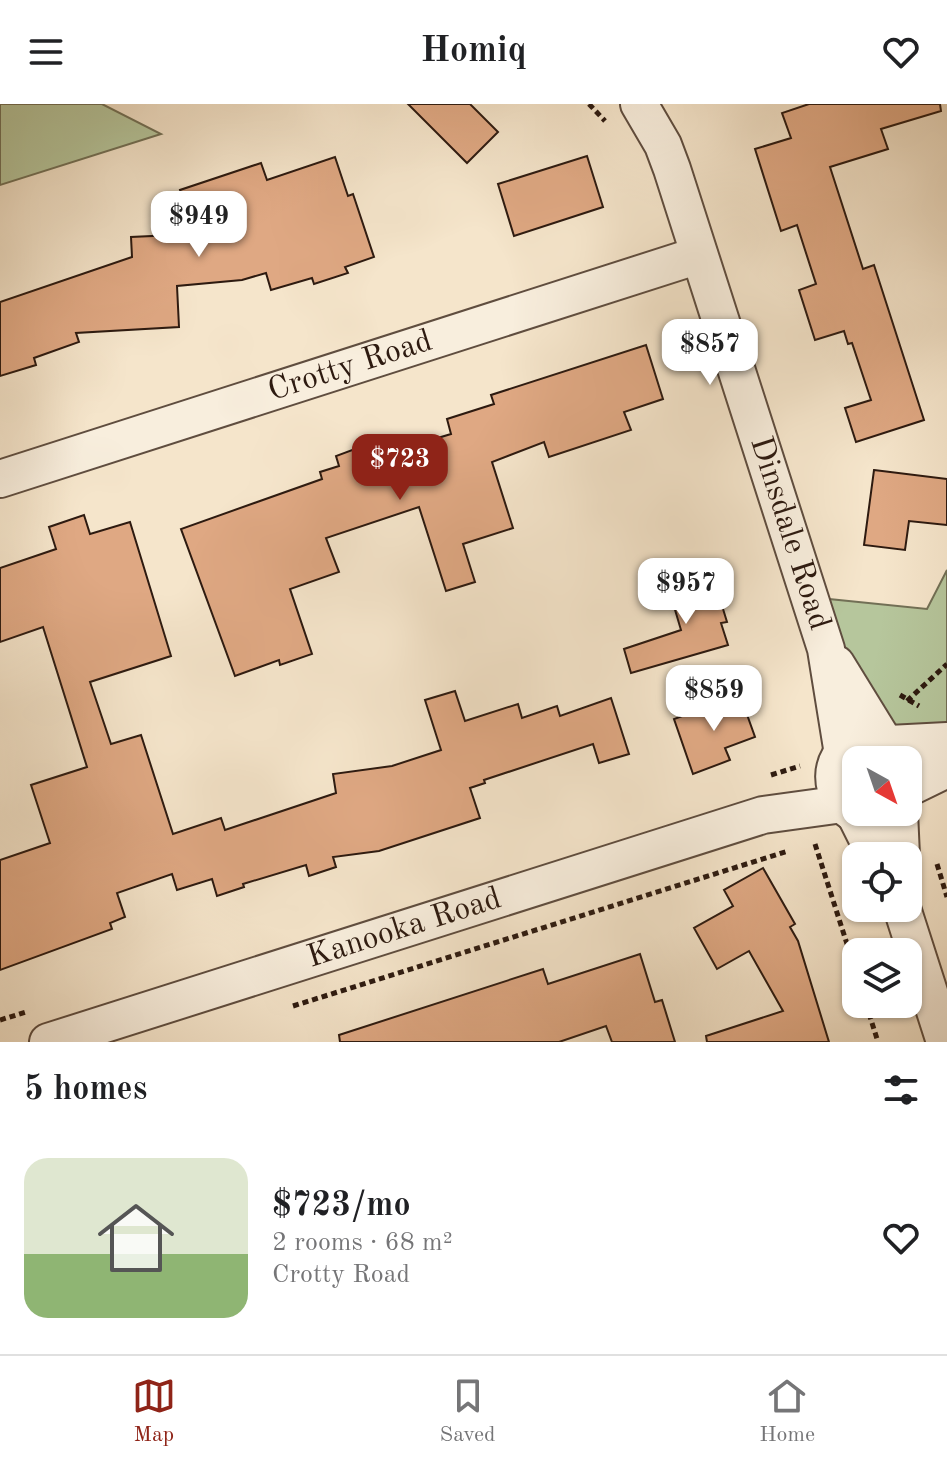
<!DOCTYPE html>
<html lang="en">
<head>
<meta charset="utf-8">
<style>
	body { margin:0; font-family:"Old Standard TT",serif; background:#f2f2f2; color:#202124; height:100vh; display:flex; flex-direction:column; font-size:30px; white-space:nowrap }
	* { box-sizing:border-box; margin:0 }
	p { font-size:26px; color:#757577 }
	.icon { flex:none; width:44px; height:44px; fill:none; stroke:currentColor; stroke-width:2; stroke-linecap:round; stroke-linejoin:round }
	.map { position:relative; height:938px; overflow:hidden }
	.side { display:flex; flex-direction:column; background:#fff; flex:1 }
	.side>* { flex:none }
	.needle { width:52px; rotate:140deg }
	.fabs { position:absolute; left:842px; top:642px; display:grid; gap:16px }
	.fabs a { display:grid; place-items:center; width:80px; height:80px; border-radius:16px; background:#fff; box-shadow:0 2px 6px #0004; font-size:40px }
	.price { position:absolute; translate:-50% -68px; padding:0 18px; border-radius:16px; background:#fff; color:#222; font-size:26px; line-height:52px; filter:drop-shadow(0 2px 4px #0008) }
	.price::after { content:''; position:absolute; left:50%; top:48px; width:24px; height:18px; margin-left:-12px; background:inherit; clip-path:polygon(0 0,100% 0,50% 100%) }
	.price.selected { background:#8f2418; color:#fff }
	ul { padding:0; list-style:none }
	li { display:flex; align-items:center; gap:24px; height:200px; padding:0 24px }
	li+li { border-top:2px solid #e0e0e0 }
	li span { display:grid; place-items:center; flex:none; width:224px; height:160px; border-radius:24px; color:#555 }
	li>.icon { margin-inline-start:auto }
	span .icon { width:96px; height:96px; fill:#fffc; stroke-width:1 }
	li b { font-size:34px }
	h2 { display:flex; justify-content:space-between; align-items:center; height:96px; padding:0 24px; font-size:34px }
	header { display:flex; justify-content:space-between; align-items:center; height:104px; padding:0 24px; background:#fff; font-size:36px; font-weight:600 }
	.tab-bar { display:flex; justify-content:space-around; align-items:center; height:112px; border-top:2px solid #e0e0e0; background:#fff; font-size:22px; color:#757577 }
	.tab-bar a { display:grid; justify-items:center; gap:4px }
	.tab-bar .selected { color:#8f2418 }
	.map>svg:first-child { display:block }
</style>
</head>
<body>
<header><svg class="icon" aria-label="menu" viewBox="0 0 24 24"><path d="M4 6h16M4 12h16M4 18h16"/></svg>Homiq<svg class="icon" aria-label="heart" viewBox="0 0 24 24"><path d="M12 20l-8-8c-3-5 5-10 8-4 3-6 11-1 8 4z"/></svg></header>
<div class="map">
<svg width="947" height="938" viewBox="0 0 947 938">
	<rect width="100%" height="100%" fill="#f5e5cb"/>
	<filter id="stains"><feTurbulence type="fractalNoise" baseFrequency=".0025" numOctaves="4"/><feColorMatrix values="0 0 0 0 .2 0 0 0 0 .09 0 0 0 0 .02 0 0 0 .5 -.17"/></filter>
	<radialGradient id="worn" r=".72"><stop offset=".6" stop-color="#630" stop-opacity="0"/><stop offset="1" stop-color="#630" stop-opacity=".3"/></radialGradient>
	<g fill="#b6c69c" stroke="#727056" stroke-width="2">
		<path d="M0,0h102l59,30 -161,51z"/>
		<path d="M947,466v171l-58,3 -80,-147 118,12z"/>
	</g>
	<g fill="#dfa883" stroke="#2d1a10" stroke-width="2">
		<path d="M408,0h62l28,28 -31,31z"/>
		<path d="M809,0h131l1,7 -60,18 7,20 -58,18 33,102 11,-4 50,155 -68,22 -11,-34 26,-8 -19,-57 -4,1 -4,-13 -29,9 -16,-50 17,-6 -19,-59 -16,6 -26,-82 36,-11 -9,-25z"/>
		<path d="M587,52l16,51 -89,29 -16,-52z"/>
		<path d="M335,53l13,39 5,-2 21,63 -29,10 3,6 -34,11 -2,-6 -41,12 -5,-17 -24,7 -65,6 2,41 -103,6 3,9 -45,16 2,7 -36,11v-74l132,-45 -1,-20 64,-3 -15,-44 81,-27 6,17z"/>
		<path d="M646,241l17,54 -39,13 7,18 -82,27 -5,-15 -52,20 21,66 -50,16 12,38 -29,9 -27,-84 -93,31 13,34 -49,17 22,65 -32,11 -1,-5 -44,16 -54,-147 141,-50 -2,-7 19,-6 -3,-10 27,-10 10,30 53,-17 -5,-16 30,-9 -4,-15 47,-15 -3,-9z"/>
		<path d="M874,366l73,9v46l-38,-4 -4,29 -41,-5z"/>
		<path d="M84,411l6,19 40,-12 41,134 -81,26 21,62 30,-9 32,99 48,-16 4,12 111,-37 -3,-19 59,-8 49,-16 -16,-50 30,-9 10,30 53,-17 4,14 35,-12 3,10 51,-18 18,56 -30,9 -6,-19 -109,36 1,3 -15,5 10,30 -101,33 -46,6 3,10 -27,9 -3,-11 -63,19 1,3 -27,9 -5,-17 -35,11 -5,-16 -55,19 8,24 -15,6 2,6 -112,41v-110l50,-17 -19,-58 56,-18 -44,-140 -43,15v-74l56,-19 -7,-22z"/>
		<path d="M712,469l15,49 -6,1 7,22 -97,28 -7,-24 57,-19 -13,-44z"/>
		<path d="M740,591l15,42 -30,11 5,12 -37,14 -19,-55z"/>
		<path d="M763,764l32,56 -5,3 8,14 31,101h-122l-1,-6 77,-25 -34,-60 -32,18 -23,-41 39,-22 -9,-16z"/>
		<path d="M640,850l15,48 7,-2 13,42h-63l-6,-16 -47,16h-219l-1,-7 204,-66 5,15z"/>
	</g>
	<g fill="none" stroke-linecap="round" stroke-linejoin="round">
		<g stroke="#5f4d3f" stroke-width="40">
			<g id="minor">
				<path id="s1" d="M639,0l24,41 9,24 154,480 17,105"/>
				<path id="s2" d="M0,375l699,-224"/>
				<path d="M836,560l48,78"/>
				<path d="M889,640l58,-3"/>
				<path d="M910,683l37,-18"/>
				<path d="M892,708c-60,29 -82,-67 -23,-71 16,-2 28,6 37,19"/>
				<path d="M899,708l2,44"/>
				<path d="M855,710l21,42"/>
				<path d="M902,804l43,134"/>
				<path id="s3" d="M48,938l715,-227 80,-11"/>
			</g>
		</g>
		<g stroke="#2d1a10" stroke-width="5" stroke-dasharray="6 4" stroke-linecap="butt">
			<path d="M589,0l16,17"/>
			<path d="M900,591l19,11"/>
			<path d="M907,597l40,-37"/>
			<path d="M771,671l29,-9"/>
			<path d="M815,740l41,128"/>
			<path d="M937,760l10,33"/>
			<path d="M866,900l12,38"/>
			<path d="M293,902l495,-155"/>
			<path d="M0,916l26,-8"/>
		</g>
		<use href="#minor" stroke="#f8eedd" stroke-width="36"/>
	</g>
	<g text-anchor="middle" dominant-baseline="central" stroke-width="6" stroke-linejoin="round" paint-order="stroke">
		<g font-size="32" fill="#2d1a10" stroke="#f8eedd">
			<text stroke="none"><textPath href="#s2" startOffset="368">Crotty Road</textPath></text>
			<text stroke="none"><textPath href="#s1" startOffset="456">Dinsdale Road</textPath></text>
			<text stroke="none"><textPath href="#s3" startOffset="374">Kanooka Road</textPath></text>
		</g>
	</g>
	<rect width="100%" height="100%" filter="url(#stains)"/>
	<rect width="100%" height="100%" fill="url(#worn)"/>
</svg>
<div class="fabs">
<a><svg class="needle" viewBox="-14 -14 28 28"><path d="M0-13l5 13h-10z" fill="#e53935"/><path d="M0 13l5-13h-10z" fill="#757577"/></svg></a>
<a><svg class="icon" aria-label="locate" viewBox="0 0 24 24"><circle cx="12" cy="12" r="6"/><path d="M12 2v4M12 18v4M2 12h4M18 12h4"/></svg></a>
<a><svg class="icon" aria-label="layers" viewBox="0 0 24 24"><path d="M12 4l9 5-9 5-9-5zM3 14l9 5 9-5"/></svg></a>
</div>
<b class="price" style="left:199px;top:155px">$949</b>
<b class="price" style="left:710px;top:283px">$857</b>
<b class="price selected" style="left:400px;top:398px">$723</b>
<b class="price" style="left:686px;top:522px">$957</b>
<b class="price" style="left:714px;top:629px">$859</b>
</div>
<section class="side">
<h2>5 homes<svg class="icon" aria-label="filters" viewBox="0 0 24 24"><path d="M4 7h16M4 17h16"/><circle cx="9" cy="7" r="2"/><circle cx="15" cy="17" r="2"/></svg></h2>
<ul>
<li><span style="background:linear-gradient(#dfe7d0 60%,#8fb573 0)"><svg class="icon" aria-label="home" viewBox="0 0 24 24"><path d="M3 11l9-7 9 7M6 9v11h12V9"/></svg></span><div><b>$723/mo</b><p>2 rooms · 68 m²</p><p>Crotty Road</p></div><svg class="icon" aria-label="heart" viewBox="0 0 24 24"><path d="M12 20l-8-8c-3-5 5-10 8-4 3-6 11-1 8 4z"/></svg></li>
</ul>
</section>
<nav class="tab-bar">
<a class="selected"><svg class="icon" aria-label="map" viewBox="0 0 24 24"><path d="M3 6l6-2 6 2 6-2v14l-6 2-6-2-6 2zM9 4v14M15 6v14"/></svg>Map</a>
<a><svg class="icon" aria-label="saved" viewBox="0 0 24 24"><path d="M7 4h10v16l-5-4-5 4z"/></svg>Saved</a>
<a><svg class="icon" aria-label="home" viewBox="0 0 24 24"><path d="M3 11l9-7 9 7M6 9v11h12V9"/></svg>Home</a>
</nav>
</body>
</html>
